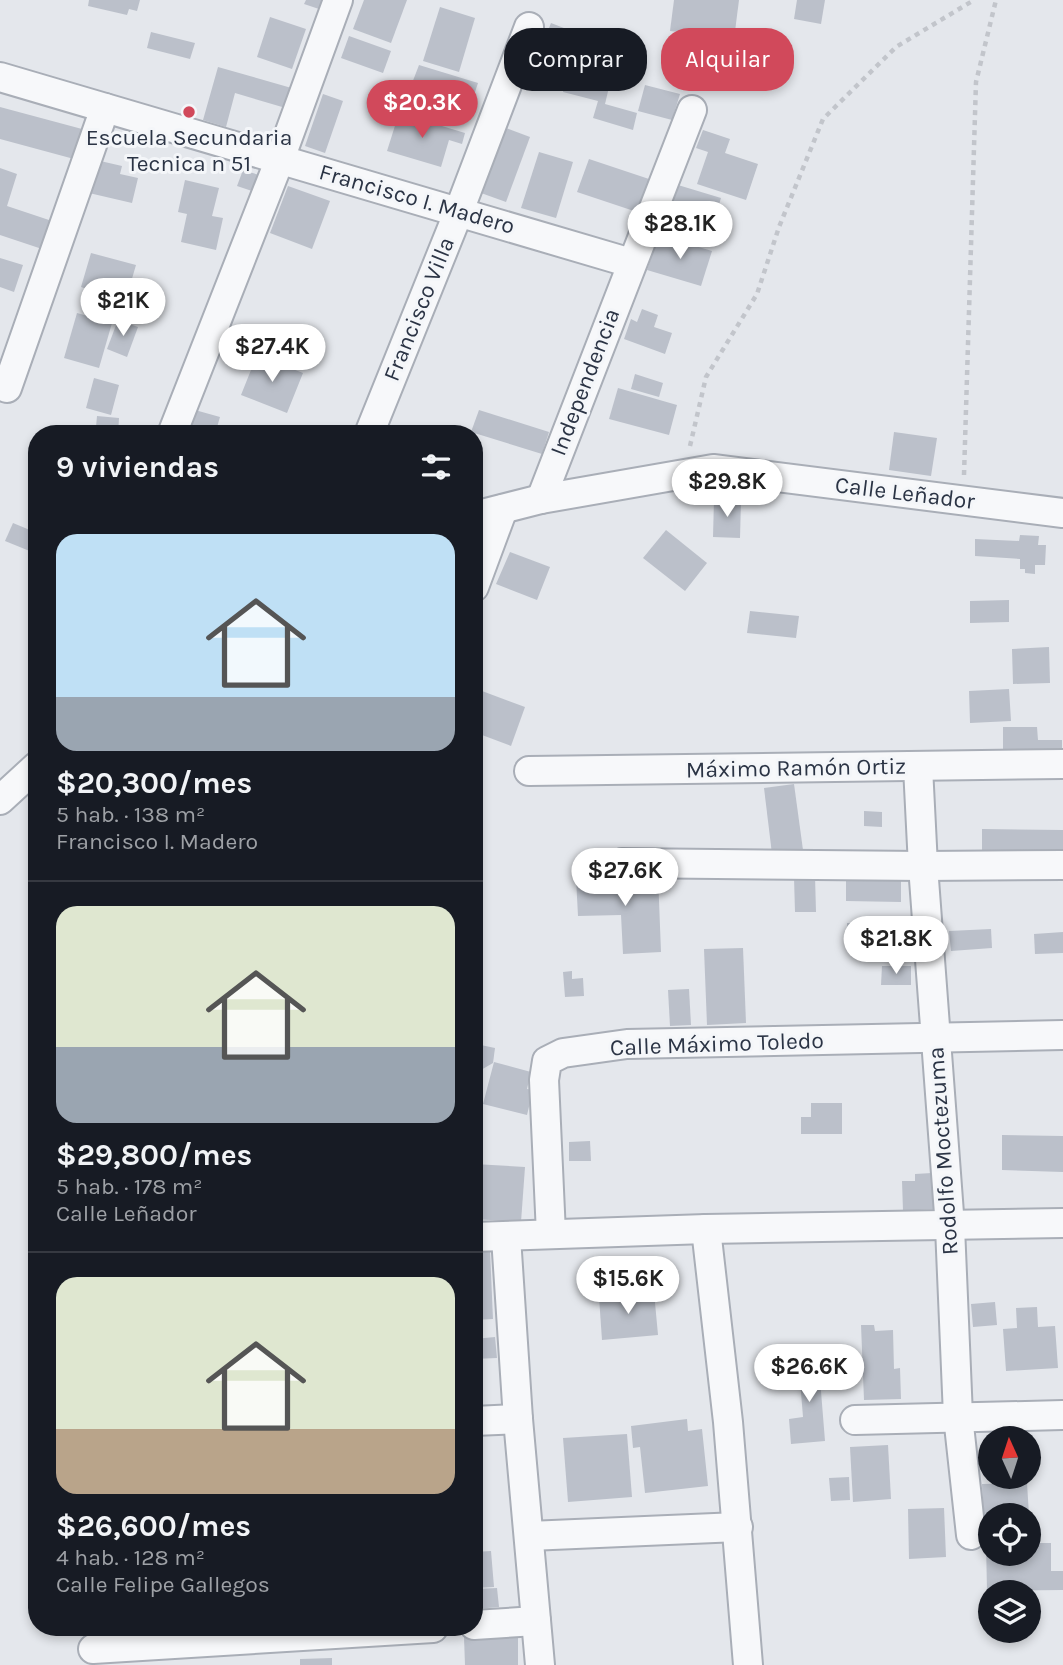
<!DOCTYPE html>
<html lang="es">
<head>
<meta charset="utf-8">
<style>
	body { margin:0; font-family:Karla,sans-serif; background:#242831; color:#f1f3f6; height:100vh; display:flex; flex-direction:column; font-size:26px; white-space:nowrap }
	* { box-sizing:border-box; margin:0 }
	p { font-size:23px; color:#9ea1a6 }
	.icon { flex:none; width:38px; height:38px; fill:none; stroke:currentColor; stroke-width:2; stroke-linecap:round; stroke-linejoin:round }
	.map { position:relative; flex:1; overflow:hidden }
	.details { position:absolute; left:28px; top:425px; width:455px; height:1211px; display:flex; flex-direction:column; background:#171b24; border-radius:28px; box-shadow:0 4px 10px #0003 }
	.details>* { flex:none }
	.top-card { position:absolute; left:504px; top:28px; width:453px; height:63px; display:flex; gap:14px }
	.needle { width:46px; rotate:357deg }
	.buttons { position:absolute; left:978px; top:1426px; display:grid; gap:14px }
	.buttons a { display:grid; place-items:center; width:63px; height:63px; border-radius:50%; background:#171b24; box-shadow:0 4px 10px #0003; font-size:35px }
	.price { position:absolute; translate:-50% -60px; padding:0 16px; border-radius:24px; background:#fff; color:#222; font-size:23px; line-height:46px; filter:drop-shadow(0 2px 4px #0008) }
	.price::after { content:''; position:absolute; left:50%; top:42px; width:21px; height:16px; margin-left:-10px; background:inherit; clip-path:polygon(0 0,100% 0,50% 100%) }
	.price.current { background:#d1495b; color:#fff }
	ul { padding:0; list-style:none }
	li { display:grid; align-content:center; gap:14px; height:371px; padding:0 28px }
	li+li { border-top:2px solid #363941 }
	li span { display:grid; place-items:center; height:217px; border-radius:21px; color:#555 }
	li>.icon { margin-inline-start:auto }
	span .icon { width:126px; height:126px; fill:#fffc; stroke-width:1 }
	li b { font-size:30px }
	h2 { display:flex; justify-content:space-between; align-items:center; height:84px; padding:0 28px; font-size:30px }
	.tag { padding:0 24px; border-radius:28px; background:#171b24; box-shadow:0 4px 10px #0003; font-size:24px; line-height:63px }
	.tag.current { background:#d1495b; color:#fff }
	.map>svg:first-child { display:block }
</style>
</head>
<body>
<div class="map">
<svg width="1063" height="1665" viewBox="0 0 1063 1665">
	<rect width="100%" height="100%" fill="#e4e7ec"/>
	<g fill="#bbc0ca">
		<path d="M89,0h51l-3,11 -8,-2 -2,6 -39,-9z"/>
		<path d="M306,0h23l-4,11 -21,-7z"/>
		<path d="M364,0h43l-16,43 -38,-14z"/>
		<path d="M674,0h65l-5,39 -64,-8z"/>
		<path d="M797,0h28l-4,24 -27,-5z"/>
		<path d="M440,7l35,11 -16,54 -36,-11z"/>
		<path d="M270,17l36,12 -14,40 -35,-12z"/>
		<path d="M551,23l36,14 -14,38 -37,-14z"/>
		<path d="M151,32l44,11 -5,16 -43,-11z"/>
		<path d="M349,36l42,15 -8,22 -42,-15z"/>
		<path d="M419,65l59,18 -12,36 -60,-20z"/>
		<path d="M218,67l77,22 -6,20 -54,-16 -9,34 -23,-7z"/>
		<path d="M578,75l32,8 -5,21 32,9 -4,17 -40,-12 5,-17 -35,-9 2,-10 11,3z"/>
		<path d="M645,85l35,9 -8,26 -34,-9z"/>
		<path d="M323,94l20,7 -18,52 -20,-7z"/>
		<path d="M0,107l82,22 -8,30 -74,-20z"/>
		<path d="M399,113l66,20 -3,11 -13,-4 -8,27 -54,-16z"/>
		<path d="M506,128l24,9 -24,65 -25,-9z"/>
		<path d="M703,130l27,9 -5,14 33,11 -12,36 -49,-16 11,-32 -12,-4z"/>
		<path d="M539,152l34,10 -17,56 -35,-10z"/>
		<path d="M589,159l63,21 -12,33 -63,-21z"/>
		<path d="M96,160l26,6 -2,8 18,4 -6,25 -43,-10z"/>
		<path d="M0,168l17,6 -10,32 45,15 -10,28 -42,-14z"/>
		<path d="M243,170l19,6 -7,16 -18,-6z"/>
		<path d="M185,180l34,8 -7,28 11,2 -7,32 -35,-8 6,-28 -9,-2z"/>
		<path d="M678,185l43,13 -12,39 -43,-13z"/>
		<path d="M288,186l42,15 -18,48 -42,-16z"/>
		<path d="M659,235l53,16 -11,35 -54,-16z"/>
		<path d="M91,253l45,12 -15,51 -19,-5 4,-16 -25,-8z"/>
		<path d="M0,258l23,7 -9,27 -14,-5z"/>
		<path d="M642,309l16,6 -4,12 18,6 -7,21 -41,-15 7,-20 6,3z"/>
		<path d="M77,313l35,10 -13,45 -35,-10z"/>
		<path d="M118,320l20,7 -11,30 -20,-8z"/>
		<path d="M257,355l46,18 -16,40 -46,-18z"/>
		<path d="M635,374l28,9 -4,14 -28,-8z"/>
		<path d="M94,378l25,7 -8,30 -25,-7z"/>
		<path d="M618,388l59,17 -8,30 -60,-16z"/>
		<path d="M195,410l25,7 -5,17h-28z"/>
		<path d="M479,410l70,22 -7,22 -71,-22z"/>
		<path d="M97,416l22,2 -1,16h-36v-9l14,2z"/>
		<path d="M894,432l43,6 -6,38 -42,-6z"/>
		<path d="M714,500l27,1 -1,37 -27,-1z"/>
		<path d="M13,523l24,10v21l-32,-13z"/>
		<path d="M666,530l41,33 -22,28 -42,-33z"/>
		<path d="M1020,535l19,1 -1,9h8l-1,20h-10v9l-10,-1v-4h-5v-10l-45,-3v-17l44,2z"/>
		<path d="M510,552l40,15 -13,33 -41,-16z"/>
		<path d="M1009,600v22l-39,1v-22z"/>
		<path d="M750,611l49,5 -3,22 -49,-5z"/>
		<path d="M1049,647l1,36 -37,1 -1,-35z"/>
		<path d="M474,688l51,19 -14,39 -37,-14z"/>
		<path d="M1009,689l2,32 -41,2 -1,-32z"/>
		<path d="M1003,727h34l1,13h24v18l-59,1z"/>
		<path d="M794,784l9,66 -31,4 -8,-66z"/>
		<path d="M864,811l18,1v15l-18,-1z"/>
		<path d="M982,829l81,1v27l-81,-1z"/>
		<path d="M658,875l3,77 -38,2 -2,-39 -43,1 -2,-38z"/>
		<path d="M815,876l1,36h-21l-1,-35z"/>
		<path d="M846,880h55v22l-55,-1z"/>
		<rect x="847" y="923" width="29" height="19"/>
		<path d="M991,929l1,19 -41,3 -2,-20z"/>
		<path d="M1063,932v21l-28,1 -1,-20z"/>
		<path d="M743,948l3,75 -39,2 -3,-76z"/>
		<path d="M882,966h29v19h-30z"/>
		<path d="M572,971v8l11,-1 1,18 -19,1 -2,-25z"/>
		<path d="M689,989l2,36 -21,1 -2,-36z"/>
		<path d="M476,1044l19,4 -2,15 -19,11z"/>
		<path d="M494,1062l37,10 -4,17 6,1 -6,25 -44,-11z"/>
		<path d="M811,1103h31v31h-41v-17h10z"/>
		<path d="M1002,1135l61,1v36l-61,-2z"/>
		<path d="M590,1141l1,20h-22v-19z"/>
		<path d="M474,1164l51,3 -4,55 -47,-3z"/>
		<path d="M932,1173l2,36 -31,2 -1,-30h13v-7z"/>
		<path d="M474,1251h16l3,68 -19,1z"/>
		<path d="M654,1292l4,43 -56,5 -3,-43z"/>
		<path d="M995,1302l2,23 -24,2 -2,-23z"/>
		<path d="M1037,1307l1,20 17,-1 3,42 -52,3 -3,-42 14,-1 -1,-20z"/>
		<path d="M861,1325h13l1,6 18,-1 1,39 6,-1 1,31 -37,1z"/>
		<path d="M495,1337l2,21 -23,1v-20z"/>
		<path d="M818,1354l7,87 -34,3 -2,-25 14,-2 -5,-61z"/>
		<path d="M687,1419l1,12 14,-2 6,57 -63,7 -5,-46 -7,1 -2,-22z"/>
		<path d="M627,1434l5,63 -64,5 -5,-64z"/>
		<path d="M888,1445l3,54 -38,3 -3,-55z"/>
		<path d="M849,1477l1,23 -19,1 -2,-23z"/>
		<path d="M1027,1483l2,32 -46,2 -1,-33z"/>
		<path d="M944,1508l2,49 -37,2 -1,-50z"/>
		<path d="M986,1543h4v11h39v-11h22v28h12v19l-76,1z"/>
		<path d="M491,1551l3,36 -20,1v-36z"/>
		<path d="M497,1588l2,19 -23,2 -1,-20z"/>
		<path d="M518,1636v29h-53l-1,-28z"/>
		<path d="M332,1658v7h-32v-6z"/>
	</g>
	<g fill="none" stroke-linecap="round" stroke-linejoin="round">
		<g stroke="#a9aeb7" stroke-width="32">
			<g id="minor">
				<path d="M0,77l631,186"/>
				<path d="M7,388l98,-280"/>
				<path d="M172,434l108,-275 58,-159"/>
				<path d="M369,434l90,-223 70,-184"/>
				<path d="M541,499l151,-389"/>
				<path d="M474,516l67,-17 172,-30 350,44"/>
				<path d="M474,587l29,-78"/>
				<path d="M918,767l5,99 27,361 8,189 13,119"/>
				<path d="M529,771l534,-7"/>
				<path d="M0,800l37,-34"/>
				<path d="M622,863l301,3 140,-1"/>
				<path d="M706,1229l22,193 20,243"/>
				<path d="M551,1234l-7,-154 3,-19 16,-8 64,-9 436,-9"/>
				<path d="M474,1237l232,-8 357,-6"/>
				<path d="M506,1237l12,182 22,246"/>
				<path d="M855,1420l208,-5"/>
				<path d="M474,1421l44,-2"/>
				<path d="M529,1536l209,-9"/>
				<path d="M474,1625l62,-4"/>
				<path d="M93,1649l340,-21"/>
			</g>
		</g>
		<g stroke="#c2c5cb" stroke-width="4.5" stroke-dasharray="5 5" stroke-linecap="butt">
			<path d="M690,446l16,-69 51,-83 22,-67 44,-108 73,-72 78,-47"/>
			<path d="M964,475l12,-393 20,-82"/>
		</g>
		<use href="#minor" stroke="#f7f8fa" stroke-width="28"/>
	</g>
	<circle fill="#d1495b" stroke="#f4f6f9" stroke-width="2.5" cx="189" cy="112" r="7"/>
	<g text-anchor="middle" dominant-baseline="central" stroke-width="6" stroke-linejoin="round" paint-order="stroke">
		<g font-size="23" fill="#2b3445" stroke="#f4f6f9">
			<text x="189" y="137">Escuela Secundaria<tspan x="189" dy="26">Tecnica n 51</tspan></text>
		</g>
		<g font-size="23" fill="#2b3445" stroke="#f4f6f9">
			<text transform="translate(417 199) rotate(16)">Francisco I. Madero</text>
			<text transform="translate(419 309) rotate(-68)">Francisco Villa</text>
			<text transform="translate(585 382) rotate(-69)">Independencia</text>
			<text transform="translate(905 493) rotate(7)">Calle Leñador</text>
			<text transform="translate(796 768) rotate(-1)">Máximo Ramón Ortiz</text>
			<text transform="translate(717 1044) rotate(-2)">Calle Máximo Toledo</text>
			<text transform="translate(943 1151) rotate(-94)">Rodolfo Moctezuma</text>
		</g>
	</g>
</svg>
<div class="buttons">
<a><svg class="needle" viewBox="-14 -14 28 28"><path d="M0-13l5 13h-10z" fill="#e53935"/><path d="M0 13l5-13h-10z" fill="#9ea1a6"/></svg></a>
<a><svg class="icon" aria-label="locate" viewBox="0 0 24 24"><circle cx="12" cy="12" r="6"/><path d="M12 2v4M12 18v4M2 12h4M18 12h4"/></svg></a>
<a><svg class="icon" aria-label="layers" viewBox="0 0 24 24"><path d="M12 4l9 5-9 5-9-5zM3 14l9 5 9-5"/></svg></a>
</div>
<b class="price current" style="left:422px;top:140px">$20.3K</b>
<b class="price" style="left:680px;top:261px">$28.1K</b>
<b class="price" style="left:123px;top:338px">$21K</b>
<b class="price" style="left:272px;top:384px">$27.4K</b>
<b class="price" style="left:727px;top:519px">$29.8K</b>
<b class="price" style="left:625px;top:908px">$27.6K</b>
<b class="price" style="left:896px;top:976px">$21.8K</b>
<b class="price" style="left:628px;top:1316px">$15.6K</b>
<b class="price" style="left:809px;top:1404px">$26.6K</b>
<div class="top-card">
<a class="tag">Comprar</a>
<a class="tag current">Alquilar</a>
</div>
<section class="details">
<h2>9 viviendas<svg class="icon" aria-label="filters" viewBox="0 0 24 24"><path d="M4 7h16M4 17h16"/><circle cx="9" cy="7" r="2"/><circle cx="15" cy="17" r="2"/></svg></h2>
<ul>
<li><span style="background:linear-gradient(#bfe0f5 75%,#9aa5b1 0)"><svg class="icon" aria-label="home" viewBox="0 0 24 24"><path d="M3 11l9-7 9 7M6 9v11h12V9"/></svg></span><div><b>$20,300/mes</b><p>5 hab. · 138 m²</p><p>Francisco I. Madero</p></div></li>
<li><span style="background:linear-gradient(#dfe7d0 65%,#9aa5b1 0)"><svg class="icon" aria-label="home" viewBox="0 0 24 24"><path d="M3 11l9-7 9 7M6 9v11h12V9"/></svg></span><div><b>$29,800/mes</b><p>5 hab. · 178 m²</p><p>Calle Leñador</p></div></li>
<li><span style="background:linear-gradient(#dfe7d0 70%,#b9a48a 0)"><svg class="icon" aria-label="home" viewBox="0 0 24 24"><path d="M3 11l9-7 9 7M6 9v11h12V9"/></svg></span><div><b>$26,600/mes</b><p>4 hab. · 128 m²</p><p>Calle Felipe Gallegos</p></div></li>
</ul>
</section>
</div>
</body>
</html>
